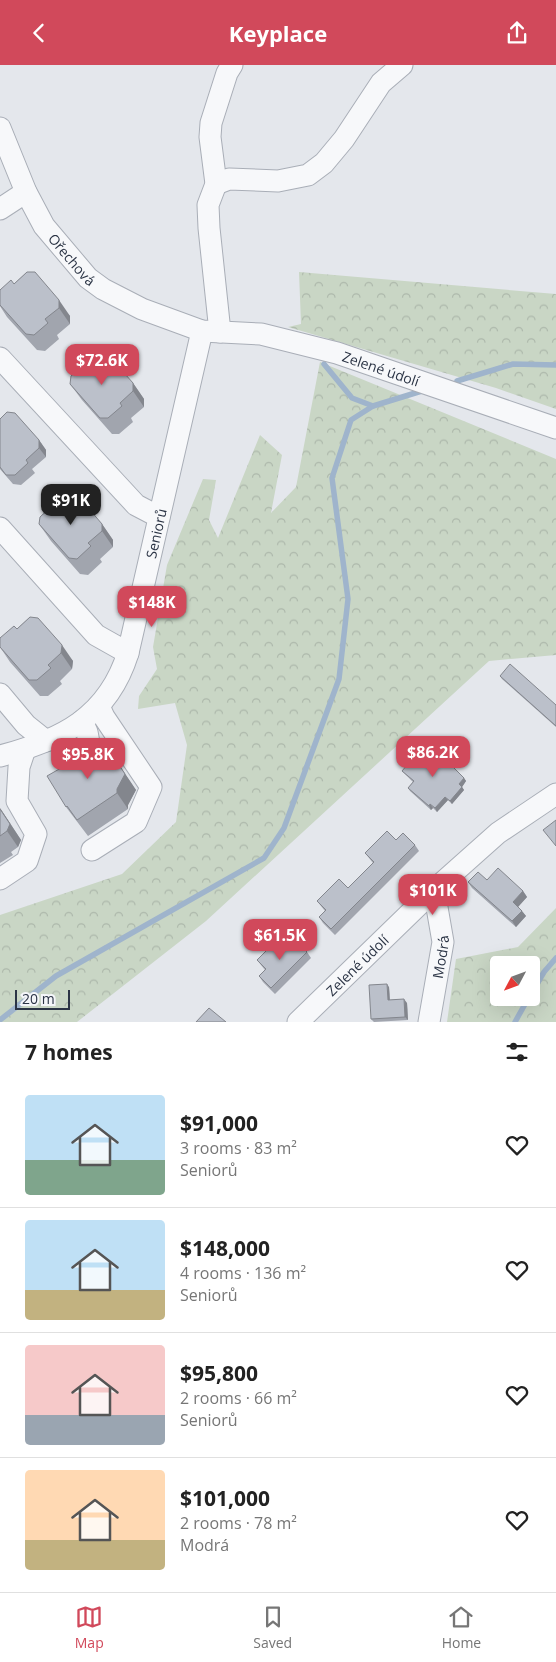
<!DOCTYPE html>
<html lang="en">
<head>
<meta charset="utf-8">
<style>
	body { margin:0; font-family:"Open Sans",sans-serif; background:#f6f6f6; color:#222; height:100vh; display:flex; flex-direction:column; font-size:19px; white-space:nowrap }
	* { box-sizing:border-box; margin:0 }
	p { font-size:16px; color:#767676 }
	.icon { flex:none; width:28px; height:28px; fill:none; stroke:currentColor; stroke-width:2; stroke-linecap:round; stroke-linejoin:round }
	.map { position:relative; height:957px; overflow:hidden }
	.panel { display:flex; flex-direction:column; background:#fff; flex:1 }
	.panel>* { flex:none }
	.needle { width:32px; rotate:229deg }
	.tools { position:absolute; left:490px; top:891px; display:grid; gap:10px }
	.tools a { display:grid; place-items:center; width:50px; height:50px; border-radius:5px; background:#fff; box-shadow:0 5px 20px #0002; font-size:25px }
	.scale { position:absolute; left:15px; bottom:12px; width:55px; box-sizing:border-box; padding-left:5px; border:2px solid #2b3445; border-top:0; font-size:14px; line-height:18px; white-space:nowrap; color:#2b3445; -webkit-text-stroke:4px #f4f6f9; paint-order:stroke }
	.price { position:absolute; translate:-50% -42px; padding:0 11px; border-radius:10px; background:#d1495b; color:#fff; font-size:16px; line-height:32px; filter:drop-shadow(0 1px 2px #0008) }
	.price::after { content:''; position:absolute; left:50%; top:30px; width:15px; height:11px; margin-left:-8px; background:inherit; clip-path:polygon(0 0,100% 0,50% 100%) }
	.price.current { background:#222; color:#fff }
	ul { padding:0; list-style:none }
	li { display:flex; align-items:center; gap:15px; height:125px; padding:0 25px }
	li+li { border-top:1px solid #e0e0e0 }
	li span { display:grid; place-items:center; flex:none; width:140px; height:100px; border-radius:5px; color:#555 }
	li>.icon { margin-inline-start:auto }
	span .icon { width:60px; height:60px; fill:#fffc; stroke-width:1 }
	li b { font-size:21px }
	h2 { display:flex; justify-content:space-between; align-items:center; height:60px; padding:0 25px; font-size:21px }
	header { display:flex; justify-content:space-between; align-items:center; height:65px; padding:0 25px; background:#d1495b; color:#fff; font-size:22px; font-weight:700 }
	.tab-bar { display:flex; justify-content:space-around; align-items:center; height:70px; border-top:1px solid #e0e0e0; background:#fff; font-size:14px; color:#767676 }
	.tab-bar a { display:grid; justify-items:center; gap:2px }
	.tab-bar .current { color:#d1495b }
	.map>svg:first-child { display:block }
</style>
</head>
<body>
<header><svg class="icon" aria-label="back" viewBox="0 0 24 24"><path d="M15 5l-7 7 7 7"/></svg>Keyplace<svg class="icon" aria-label="share" viewBox="0 0 24 24"><path d="M12 15V3M7 8l5-5 5 5M5 13v7h14v-7"/></svg></header>
<div class="map">
<svg width="556" height="957" viewBox="0 0 556 957">
	<defs>
		<pattern id="forest-crowns" width="20" height="18" patternUnits="userSpaceOnUse" patternTransform="scale(1.25)"><rect width="20" height="18" fill="#c9d6c5"/><path d="M2 6a3 3 0 1 1 6 0M12 15a3 3 0 1 1 6 0" fill="none" stroke="#adb8ab"/></pattern>
	</defs>
	<rect width="100%" height="100%" fill="#e4e7ec"/>
	<g fill="url(#forest-crowns)" fill-rule="evenodd">
		<path d="M299,207l257,22v115l-60,-21 -208,-61 13,-3z"/>
		<path d="M320,297l236,97v196l-67,6 -283,260 -129,101h-77v-107l122,-41 54,-52 11,-77 -12,-42 -37,6 1,-13 18,-27 -4,-22 14,-82 36,-86 13,1 -7,40 9,18 42,-103 22,20 -11,58 25,-26z"/>
		<path d="M556,843v114h-109l9,-63 62,-12zM499,900h32v32h-32z"/>
	</g>
	<g fill="none" stroke-linecap="round" stroke-linejoin="round">
		<g stroke="#9fb4cc" stroke-width="5.5">
			<path d="M324,299l28,34 21,8 52,-16"/>
			<path d="M457,316l56,-17 43,1"/>
			<path d="M531,929l13,-22 12,-14"/>
			<path d="M0,955l56,-44 208,-118 20,-30 55,-149 9,-80 -16,-121 19,-58 22,-14"/>
			<path d="M515,957l14,-25"/>
		</g>
		<g stroke="#a9aeb7" stroke-width="23">
			<g id="minor">
				<path id="s1" d="M0,63l26,64 18,34 44,52 15,11 39,20 60,22 59,3 76,19 219,75"/>
				<path d="M216,119l13,-5 49,2 30,-6 16,-12 20,-24 37,-56 21,-18"/>
				<path d="M0,144l26,-17"/>
				<path d="M220,267l-11,-104 -1,-23 8,-21 -6,-47 1,-14 16,-50 5,-8"/>
				<path d="M0,293l136,147 23,12"/>
				<path d="M0,463l96,107 32,18"/>
				<path d="M0,629l26,31 20,16"/>
				<path id="s2" d="M0,691c62,-16 108,-39 128,-103l74,-322"/>
				<path d="M72,705l8,-5 10,-17 -3,-16 -5,-11"/>
				<path d="M92,785l44,-28 15,-35 -47,-70 -5,-11"/>
				<path d="M0,814l27,-18 9,-27 -19,-33 2,-34 6,-18"/>
				<path id="s3" d="M298,957l136,-132 64,-57 58,-39"/>
				<path id="s4" d="M429,957l14,-80 -9,-52"/>
			</g>
		</g>
		<use href="#minor" stroke="#f7f8fa" stroke-width="21"/>
	</g>
	<g fill="#a1a5ae">
		<path d="M27,207l43,44v8l-13,11 2,4 -14,12 -8,-1 -30,-33 -7,-11v-16l14,-6z"/>
		<path d="M88,302l45,16 11,16v8l-13,11 2,4 -14,12h-7l-30,-34 -12,-16z"/>
		<path d="M0,354l39,21 7,10v7l-14,12 3,4 -14,12 -8,-1 -13,-15z"/>
		<path d="M39,459h63l11,16v7l-13,12 2,3 -14,13 -8,-1 -29,-33z"/>
		<path d="M30,552l43,44 -1,8 -12,12 2,3 -14,12h-8l-30,-34 -10,-15 17,-18z"/>
		<path d="M500,611l56,29v22l-54,-48z"/>
		<path d="M103,676l33,49 -8,15v4l-40,27 -22,-29 9,-47z"/>
		<path d="M426,691l38,22 2,3 -4,6 2,3 -12,14 -4,-4 -11,12 -4,-4 -2,2 -21,-19 -2,-3 5,-6 -11,-11z"/>
		<path d="M0,743l21,32 -3,7 -7,5 2,3 -13,8z"/>
		<path d="M396,775l19,5 4,6 -84,84 -12,-12 -4,-6 6,-6 -8,-10 31,-13 25,-25 -8,-10z"/>
		<path d="M487,815l36,11 4,6 -9,10 8,9 -10,11 -44,-39 -4,-6z"/>
		<path d="M288,882l19,5 4,6 -36,36 -12,-12 -4,-6 6,-6 -8,-10z"/>
		<path d="M389,922l1,13 17,3 1,17 -34,2 -3,-3z"/>
	</g>
	<g fill="#83868d">
		<path d="M59,235l11,16v8l-11,-16z"/>
		<path d="M133,318l11,16v8l-11,-16z"/>
		<path d="M39,375l7,10v7l-7,-9z"/>
		<path d="M102,459l11,16v7l-11,-16z"/>
		<path d="M62,580l11,16 -1,8 -11,-16z"/>
		<path d="M103,676l33,49 -8,15v4l-11,-16z"/>
		<path d="M464,713l2,3 -4,6 2,3 -12,14 -2,-3 9,-17z"/>
		<path d="M445,732l3,3 -11,12 -2,-4z"/>
		<path d="M430,739l3,4 -2,2 -2,-4z"/>
		<path d="M0,743l21,32 -3,7 -11,-16z"/>
		<path d="M523,826l4,6 -10,11 -4,-6z"/>
		<path d="M522,846l4,5 -10,11 -4,-6z"/>
		<path d="M387,919l2,3 1,17 -2,-4z"/>
		<path d="M404,934l3,4 1,17 -3,-3z"/>
	</g>
	<g fill="#bbc0ca" stroke="#83868d">
		<path d="M27,207h8l24,28v8l-14,11 3,4 -14,12 -8,-1 -26,-29v-15l11,-10 3,4z"/>
		<path d="M101,290l8,1 24,27v8l-13,12 2,3 -14,12h-8l-30,-34 1,-8 14,-12 3,3z"/>
		<path d="M7,347l8,1 24,27v8l-13,12 2,3 -13,12h-9l-6,-8v-48z"/>
		<path d="M70,431h8l24,28v7l-14,12 3,3 -14,13 -8,-1 -30,-34 1,-7 14,-13 2,3z"/>
		<path d="M30,552l8,1 24,27 -1,8 -13,12 3,3 -14,12h-8l-29,-33v-9l14,-12 3,3z"/>
		<path d="M510,599l46,41v21l-56,-50z"/>
		<path d="M103,676l22,33 -8,15v4l-40,27 -10,-14 -1,1 -19,-31 28,-16 7,-9 7,-5 2,3z"/>
		<path d="M432,685l7,6 1,-2 24,24 -5,6 3,3 -12,14 -5,-4 -10,11 -5,-4 -1,2 -21,-18 6,-7 -12,-10 17,-20 7,5z"/>
		<path d="M0,744l10,15 -3,7 -7,5z"/>
		<path d="M556,755v26l-13,-16z"/>
		<path d="M387,766l9,9 7,-7 12,12 -84,84 -12,-12 7,-7 -9,-9 22,-22 9,9 26,-26 -9,-9z"/>
		<path d="M498,803l25,23 -10,11 9,9 -10,10 -44,-39 10,-10 9,8z"/>
		<path d="M279,873l9,9 7,-7 12,12 -36,36 -12,-12 7,-7 -9,-9z"/>
		<path d="M387,919l1,16 16,-1 1,18 -34,2 -2,-34z"/>
		<path d="M209,943l17,14h-30z"/>
	</g>
	<g text-anchor="middle" dominant-baseline="central" stroke-width="4" stroke-linejoin="round" paint-order="stroke">
		<g font-size="14" fill="#2b3445" stroke="#f4f6f9">
			<text stroke="none"><textPath href="#s1" startOffset="151">Ořechová</textPath></text>
			<text stroke="none"><textPath href="#s1" startOffset="486">Zelené údolí</textPath></text>
			<text stroke="none"><textPath href="#s2" startOffset="296">Seniorů</textPath></text>
			<text stroke="none"><textPath href="#s4" startOffset="66">Modrá</textPath></text>
			<text stroke="none"><textPath href="#s3" startOffset="82">Zelené údolí</textPath></text>
		</g>
	</g>
</svg>
<div class="tools">
<a><svg class="needle" viewBox="-14 -14 28 28"><path d="M0-13l5 13h-10z" fill="#e53935"/><path d="M0 13l5-13h-10z" fill="#767676"/></svg></a>
</div>
<div class="scale">20 m</div>
<b class="price" style="left:102px;top:321px">$72.6K</b>
<b class="price current" style="left:71px;top:461px">$91K</b>
<b class="price" style="left:152px;top:563px">$148K</b>
<b class="price" style="left:433px;top:713px">$86.2K</b>
<b class="price" style="left:88px;top:715px">$95.8K</b>
<b class="price" style="left:433px;top:851px">$101K</b>
<b class="price" style="left:280px;top:896px">$61.5K</b>
</div>
<section class="panel">
<h2>7 homes<svg class="icon" aria-label="filters" viewBox="0 0 24 24"><path d="M4 7h16M4 17h16"/><circle cx="9" cy="7" r="2"/><circle cx="15" cy="17" r="2"/></svg></h2>
<ul>
<li><span style="background:linear-gradient(#bfe0f5 65%,#7fa58c 0)"><svg class="icon" aria-label="home" viewBox="0 0 24 24"><path d="M3 11l9-7 9 7M6 9v11h12V9"/></svg></span><div><b>$91,000</b><p>3 rooms · 83 m²</p><p>Seniorů</p></div><svg class="icon" aria-label="heart" viewBox="0 0 24 24"><path d="M12 20l-8-8c-3-5 5-10 8-4 3-6 11-1 8 4z"/></svg></li>
<li><span style="background:linear-gradient(#bfe0f5 70%,#c2b280 0)"><svg class="icon" aria-label="home" viewBox="0 0 24 24"><path d="M3 11l9-7 9 7M6 9v11h12V9"/></svg></span><div><b>$148,000</b><p>4 rooms · 136 m²</p><p>Seniorů</p></div><svg class="icon" aria-label="heart" viewBox="0 0 24 24"><path d="M12 20l-8-8c-3-5 5-10 8-4 3-6 11-1 8 4z"/></svg></li>
<li><span style="background:linear-gradient(#f6c9c9 70%,#9aa5b1 0)"><svg class="icon" aria-label="home" viewBox="0 0 24 24"><path d="M3 11l9-7 9 7M6 9v11h12V9"/></svg></span><div><b>$95,800</b><p>2 rooms · 66 m²</p><p>Seniorů</p></div><svg class="icon" aria-label="heart" viewBox="0 0 24 24"><path d="M12 20l-8-8c-3-5 5-10 8-4 3-6 11-1 8 4z"/></svg></li>
<li><span style="background:linear-gradient(#ffd9b3 70%,#c2b280 0)"><svg class="icon" aria-label="home" viewBox="0 0 24 24"><path d="M3 11l9-7 9 7M6 9v11h12V9"/></svg></span><div><b>$101,000</b><p>2 rooms · 78 m²</p><p>Modrá</p></div><svg class="icon" aria-label="heart" viewBox="0 0 24 24"><path d="M12 20l-8-8c-3-5 5-10 8-4 3-6 11-1 8 4z"/></svg></li>
</ul>
</section>
<nav class="tab-bar">
<a class="current"><svg class="icon" aria-label="map" viewBox="0 0 24 24"><path d="M3 6l6-2 6 2 6-2v14l-6 2-6-2-6 2zM9 4v14M15 6v14"/></svg>Map</a>
<a><svg class="icon" aria-label="saved" viewBox="0 0 24 24"><path d="M7 4h10v16l-5-4-5 4z"/></svg>Saved</a>
<a><svg class="icon" aria-label="home" viewBox="0 0 24 24"><path d="M3 11l9-7 9 7M6 9v11h12V9"/></svg>Home</a>
</nav>
</body>
</html>
